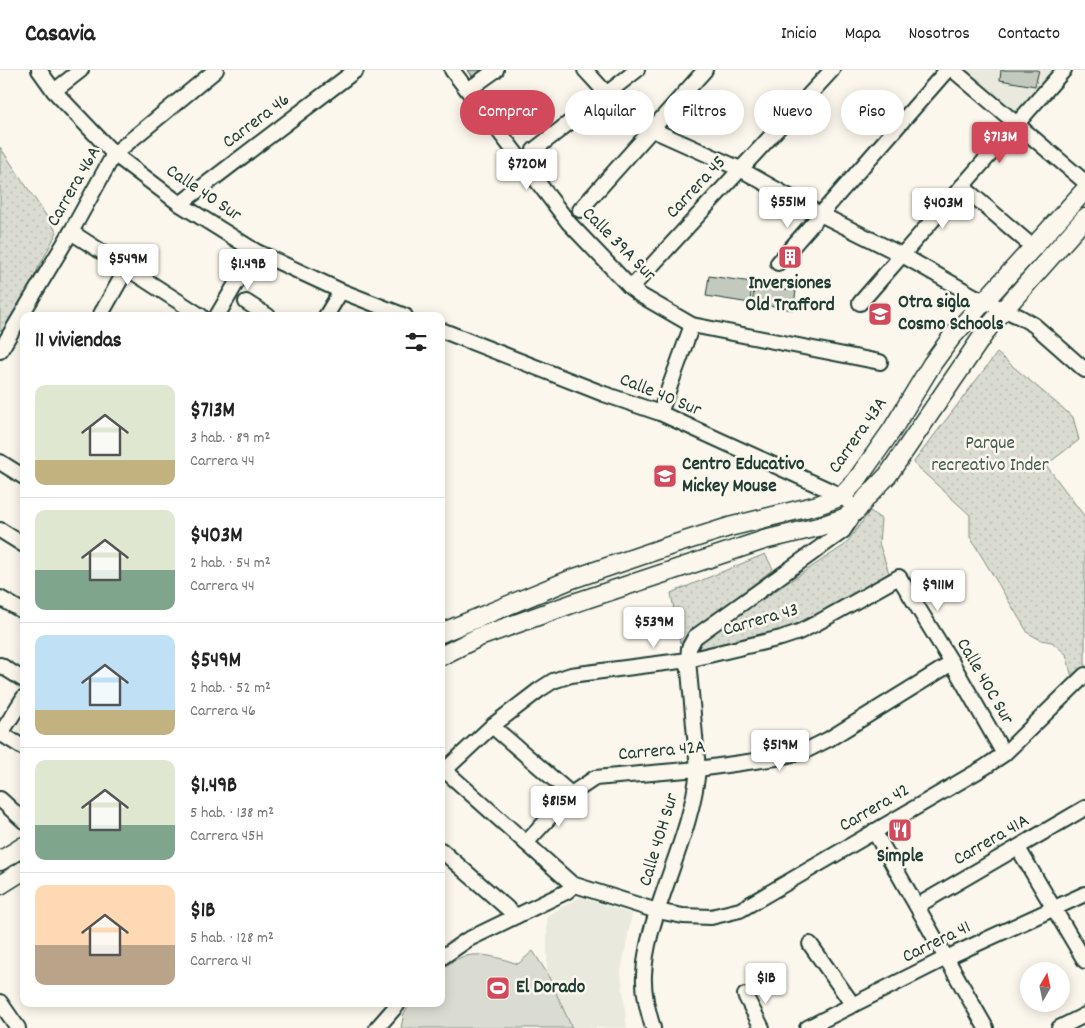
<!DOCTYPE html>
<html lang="es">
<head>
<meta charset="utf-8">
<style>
	body { margin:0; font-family:Dekko,sans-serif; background:#f6f6f6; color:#222; height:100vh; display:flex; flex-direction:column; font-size:19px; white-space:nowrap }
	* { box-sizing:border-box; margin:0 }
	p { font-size:16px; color:#767676 }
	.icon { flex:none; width:28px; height:28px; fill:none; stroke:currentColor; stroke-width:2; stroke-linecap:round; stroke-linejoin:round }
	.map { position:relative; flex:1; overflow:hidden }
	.sheet { position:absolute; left:20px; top:242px; width:425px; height:695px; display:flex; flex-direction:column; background:#fff; border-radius:10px; box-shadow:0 2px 12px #0003 }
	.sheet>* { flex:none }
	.guide { position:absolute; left:460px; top:20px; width:475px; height:45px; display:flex; gap:10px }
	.needle { width:32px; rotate:9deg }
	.tools { position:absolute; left:1020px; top:892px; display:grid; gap:10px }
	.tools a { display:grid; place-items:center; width:50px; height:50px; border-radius:50%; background:#fff; box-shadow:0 2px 12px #0003; font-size:25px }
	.price { position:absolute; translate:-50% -42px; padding:0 11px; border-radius:5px; background:#fff; color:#222; font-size:16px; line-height:32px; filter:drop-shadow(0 1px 2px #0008) }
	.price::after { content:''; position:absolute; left:50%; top:30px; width:15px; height:11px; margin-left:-8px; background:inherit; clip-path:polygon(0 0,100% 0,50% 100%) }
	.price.selected { background:#d1495b; color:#fff }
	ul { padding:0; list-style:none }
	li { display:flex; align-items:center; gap:15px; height:125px; padding:0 15px }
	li+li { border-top:1px solid #e0e0e0 }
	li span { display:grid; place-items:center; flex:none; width:140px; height:100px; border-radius:10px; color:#555 }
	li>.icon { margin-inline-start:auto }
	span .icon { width:60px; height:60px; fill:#fffc; stroke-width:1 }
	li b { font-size:21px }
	h2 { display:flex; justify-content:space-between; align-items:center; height:60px; padding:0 15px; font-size:21px }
	.pill { padding:0 18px; border-radius:22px; background:#fff; box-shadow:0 2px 12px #0003; font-size:18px; line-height:45px }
	.pill.selected { background:#d1495b; color:#fff }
	header { display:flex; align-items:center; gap:30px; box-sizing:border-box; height:70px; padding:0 25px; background:#fff; border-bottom:1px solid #e0e0e0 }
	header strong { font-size:24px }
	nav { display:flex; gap:28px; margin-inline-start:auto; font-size:18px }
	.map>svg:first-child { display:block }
</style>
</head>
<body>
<header>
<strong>Casavia</strong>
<nav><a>Inicio</a><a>Mapa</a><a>Nosotros</a><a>Contacto</a></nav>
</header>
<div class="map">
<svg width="1085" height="958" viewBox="0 0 1085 958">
	<defs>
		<pattern id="grass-dots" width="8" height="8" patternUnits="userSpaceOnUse" patternTransform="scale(1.25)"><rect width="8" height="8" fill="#dbdcd1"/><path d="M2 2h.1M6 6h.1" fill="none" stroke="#bcbeb4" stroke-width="1.8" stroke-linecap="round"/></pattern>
	</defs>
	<rect width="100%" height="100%" fill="#fbf7ec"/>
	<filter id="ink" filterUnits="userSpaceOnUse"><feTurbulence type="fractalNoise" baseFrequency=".02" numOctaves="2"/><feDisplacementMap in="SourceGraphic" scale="10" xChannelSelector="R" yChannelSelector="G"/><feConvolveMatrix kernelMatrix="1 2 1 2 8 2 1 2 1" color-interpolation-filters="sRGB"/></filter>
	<g filter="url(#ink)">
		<g fill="#eae9de">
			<path d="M953,0h111l-47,54z"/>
			<path d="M580,827l52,17 -11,57 6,57h-55l-25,-55v-57z"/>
		</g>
		<g fill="url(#grass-dots)" stroke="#7d8c82">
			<path d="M0,77l57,85 -52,101 -5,-3z"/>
			<path d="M997,283l76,64 6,23 -33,25 39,52v150l-12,14 -7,-27 -14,-12 -11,-2 -13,-7 -58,-96v-22l-57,-52z"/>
			<path d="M870,441l11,8 -2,24 10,30 -86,51 -104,30 -3,-11 149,-98z"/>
			<path d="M765,484l8,15 -93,74 -9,-50z"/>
		</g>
		<path fill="#dbdcd1" stroke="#7d8c82" d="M533,881l14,22 25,55h-171l3,-15 7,-9h30v-34c6,-5 17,-13 25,-14 16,-4 37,3 52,8z"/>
		<g fill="#c4c9be" stroke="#1f3d34">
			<path d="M468,0h19l-13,9z"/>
			<path d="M1001,0h38l-4,16 -35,-6z"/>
			<path d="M709,206l43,6 -2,21 -44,-7z"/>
			<path d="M755,214l41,7 -3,19 -41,-7z"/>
		</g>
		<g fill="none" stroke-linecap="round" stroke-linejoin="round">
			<g stroke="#1f3d34" stroke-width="18">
				<g id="minor">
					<path d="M39,0l15,21 60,63 66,50 75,47 86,40 64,25"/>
					<path d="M452,0l117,153 62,65 9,7 52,30 188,37"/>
					<path d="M585,0l22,24 31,26 15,10 87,39 80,45 82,41 72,41 46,21 14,8 51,45"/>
					<path d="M953,0l132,112"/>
					<path d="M468,20l28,-20"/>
					<path d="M54,21l27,-21"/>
					<path d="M534,80l103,-80"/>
					<path d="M962,116l71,61"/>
					<path d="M180,134l176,-134"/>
					<path d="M580,140l125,-140"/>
					<path d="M71,162l130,84"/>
					<path d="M778,193l169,-193"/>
					<path d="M631,218l201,-218"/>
					<path d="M246,232l22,14"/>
					<path d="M860,233l204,-233"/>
					<path d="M101,244l26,-46"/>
					<path d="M217,246l38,-65"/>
					<path d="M326,246l15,-25"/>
					<path d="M441,260l163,64 56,19 182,83 15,14 -14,21 -148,106 -6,11 -1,12 10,109c-4,43 -21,84 -35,125 -9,26 -18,54 -19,81 -1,18 4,36 9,53"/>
					<path d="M0,281l71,-119 43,-78 102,-84"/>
					<path d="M660,343l32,-88"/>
					<path d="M0,392l24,15"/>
					<path d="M0,460l24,15"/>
					<path d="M0,528l24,14"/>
					<path d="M0,595l24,15"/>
					<path d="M492,656l79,68"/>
					<path d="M0,663l24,15"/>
					<path d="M0,665l24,-38"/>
					<path d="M441,697l131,117 85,27 26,5 28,1 29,-7 245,-143 19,-13 81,-79"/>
					<path d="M445,700l47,-44 47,-36 14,-9 18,-6 117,-15 93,-22 18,-6 18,-9 82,-46 53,86 52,91"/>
					<path d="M0,729l24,22"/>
					<path d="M874,761l112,197"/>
					<path d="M526,773l45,-49 24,-16 103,-9 78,-11 29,-7 24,-12 123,-76"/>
					<path d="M1018,778l67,113"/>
					<path d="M441,780l75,66"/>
					<path d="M917,836l168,-98"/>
					<path d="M810,874l43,61"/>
					<path d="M441,888l26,-18 99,-48 5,-4 1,-4"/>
					<path d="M745,925l17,33"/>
					<path d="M0,932l18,26"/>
					<path d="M377,958l21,-24"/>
					<path d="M807,958l139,-70 139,-64"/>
					<path d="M1059,958l26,-13"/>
				</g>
			</g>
			<g stroke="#1f3d34" stroke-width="21">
				<g id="major">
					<path d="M441,563l131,-54 97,-33 60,-19 89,-22 24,-9 14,-15 36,-51 40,-66 19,-26 134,-148"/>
					<path d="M441,586l38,-19 98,-35 187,-62 54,-13 26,-9 13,-8 10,-13 21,-22 103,-151 94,-106"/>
					<path d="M0,791l24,-15"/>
					<path d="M0,815l24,-15"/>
				</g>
			</g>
			<use href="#minor" stroke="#fbf7ec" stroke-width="14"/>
			<use href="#major" stroke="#fbf7ec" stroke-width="18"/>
		</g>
	</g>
	<defs>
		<g id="building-square" transform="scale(1.25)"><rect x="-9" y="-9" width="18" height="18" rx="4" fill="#d1495b" stroke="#fbf7ec"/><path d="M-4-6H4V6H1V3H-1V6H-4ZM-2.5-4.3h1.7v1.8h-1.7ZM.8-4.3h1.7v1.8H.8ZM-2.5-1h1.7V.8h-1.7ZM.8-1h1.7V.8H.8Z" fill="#fff"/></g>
		<g id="school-square" transform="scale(1.25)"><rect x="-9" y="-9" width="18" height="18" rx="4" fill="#d1495b" stroke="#fbf7ec"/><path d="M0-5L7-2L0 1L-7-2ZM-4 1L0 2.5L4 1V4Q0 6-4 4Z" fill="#fff"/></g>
		<g id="restaurant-square" transform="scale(1.25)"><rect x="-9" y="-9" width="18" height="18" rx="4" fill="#d1495b" stroke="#fbf7ec"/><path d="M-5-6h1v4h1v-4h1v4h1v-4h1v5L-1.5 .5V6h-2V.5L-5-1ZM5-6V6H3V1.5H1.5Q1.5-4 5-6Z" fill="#fff"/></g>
		<g id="stadium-square" transform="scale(1.25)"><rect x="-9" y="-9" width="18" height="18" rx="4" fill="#d1495b" stroke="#fbf7ec"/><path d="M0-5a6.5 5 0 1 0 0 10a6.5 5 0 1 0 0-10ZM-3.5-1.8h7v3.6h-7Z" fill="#fff"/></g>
	</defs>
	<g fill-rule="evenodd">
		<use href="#building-square" x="790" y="187"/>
		<use href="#school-square" x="880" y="244"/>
		<use href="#school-square" x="665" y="406"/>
		<use href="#restaurant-square" x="900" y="760"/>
		<use href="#stadium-square" x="498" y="918"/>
	</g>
	<g text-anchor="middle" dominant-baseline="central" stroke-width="5" stroke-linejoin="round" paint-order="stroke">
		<g font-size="19" fill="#1f3d34" stroke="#fbf7ec">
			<text transform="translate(257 52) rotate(-37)">Carrera 46</text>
			<text transform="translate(75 117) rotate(-60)">Carrera 46A</text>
			<text transform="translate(697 118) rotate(-47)">Carrera 45</text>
			<text transform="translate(203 124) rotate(34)">Calle 40 Sur</text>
			<text transform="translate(618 175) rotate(45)">Calle 39A Sur</text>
			<text transform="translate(660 326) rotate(22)">Calle 40 Sur</text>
			<text transform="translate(859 366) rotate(-55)">Carrera 43A</text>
			<text transform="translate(761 551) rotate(-16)">Carrera 43</text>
			<text transform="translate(984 612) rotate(60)">Calle 40C Sur</text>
			<text transform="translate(662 682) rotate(-5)">Carrera 42A</text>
			<text transform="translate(875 739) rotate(-30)">Carrera 42</text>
			<text transform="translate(660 770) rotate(-73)">Calle 40H Sur</text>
			<text transform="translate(992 771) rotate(-30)">Carrera 41A</text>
			<text transform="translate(937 873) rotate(-26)">Carrera 41</text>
		</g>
		<g font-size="19" font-weight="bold" fill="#1f3d34" stroke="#fbf7ec" text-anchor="start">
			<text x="790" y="214" text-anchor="middle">Inversiones<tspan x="790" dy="22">Old Trafford</tspan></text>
			<text x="898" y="233">Otra sigla<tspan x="898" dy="22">Cosmo Schools</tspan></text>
			<text x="682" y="395">Centro Educativo<tspan x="682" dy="22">Mickey Mouse</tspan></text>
			<text x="900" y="787" text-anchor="middle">Simple</text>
			<text x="516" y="918">El Dorado</text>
		</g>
		<g font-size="19" fill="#455d53" stroke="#fbf7ec">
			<text x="990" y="374">Parque<tspan x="990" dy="22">recreativo Inder</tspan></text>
		</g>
	</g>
</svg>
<div class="tools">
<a><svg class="needle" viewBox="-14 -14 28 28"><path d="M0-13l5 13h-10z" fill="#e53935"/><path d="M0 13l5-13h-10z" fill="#767676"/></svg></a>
</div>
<b class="price selected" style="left:1000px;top:94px">$713M</b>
<b class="price" style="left:527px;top:121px">$720M</b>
<b class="price" style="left:788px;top:159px">$551M</b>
<b class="price" style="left:943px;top:160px">$403M</b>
<b class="price" style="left:128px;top:216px">$549M</b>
<b class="price" style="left:248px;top:221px">$1.49B</b>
<b class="price" style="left:938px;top:542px">$911M</b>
<b class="price" style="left:654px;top:579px">$539M</b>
<b class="price" style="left:780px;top:702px">$519M</b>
<b class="price" style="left:559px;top:758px">$815M</b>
<b class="price" style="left:766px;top:935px">$1B</b>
<div class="guide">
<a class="pill selected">Comprar</a>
<a class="pill">Alquilar</a>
<a class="pill">Filtros</a>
<a class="pill">Nuevo</a>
<a class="pill">Piso</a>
</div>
<section class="sheet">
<h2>11 viviendas<svg class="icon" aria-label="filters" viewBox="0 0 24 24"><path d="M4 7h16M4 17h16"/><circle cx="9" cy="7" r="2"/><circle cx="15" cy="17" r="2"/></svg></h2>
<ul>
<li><span style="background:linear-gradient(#dfe7d0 75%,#c2b280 0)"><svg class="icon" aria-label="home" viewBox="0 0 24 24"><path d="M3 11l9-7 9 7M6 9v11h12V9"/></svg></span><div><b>$713M</b><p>3 hab. · 89 m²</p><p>Carrera 44</p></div></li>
<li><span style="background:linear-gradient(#dfe7d0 60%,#7fa58c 0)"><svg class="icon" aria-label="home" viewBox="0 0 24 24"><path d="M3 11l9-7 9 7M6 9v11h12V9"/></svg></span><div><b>$403M</b><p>2 hab. · 54 m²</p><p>Carrera 44</p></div></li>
<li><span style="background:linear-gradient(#bfe0f5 75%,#c2b280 0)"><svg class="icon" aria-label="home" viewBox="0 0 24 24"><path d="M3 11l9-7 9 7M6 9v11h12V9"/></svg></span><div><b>$549M</b><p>2 hab. · 52 m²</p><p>Carrera 46</p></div></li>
<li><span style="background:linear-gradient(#dfe7d0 65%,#7fa58c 0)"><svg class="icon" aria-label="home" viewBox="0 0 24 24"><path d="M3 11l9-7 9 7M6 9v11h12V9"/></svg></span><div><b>$1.49B</b><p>5 hab. · 138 m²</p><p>Carrera 45H</p></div></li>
<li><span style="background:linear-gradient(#ffd9b3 60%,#b9a48a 0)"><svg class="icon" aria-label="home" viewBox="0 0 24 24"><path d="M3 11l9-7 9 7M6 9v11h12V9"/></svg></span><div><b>$1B</b><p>5 hab. · 128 m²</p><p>Carrera 41</p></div></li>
</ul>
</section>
</div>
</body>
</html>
